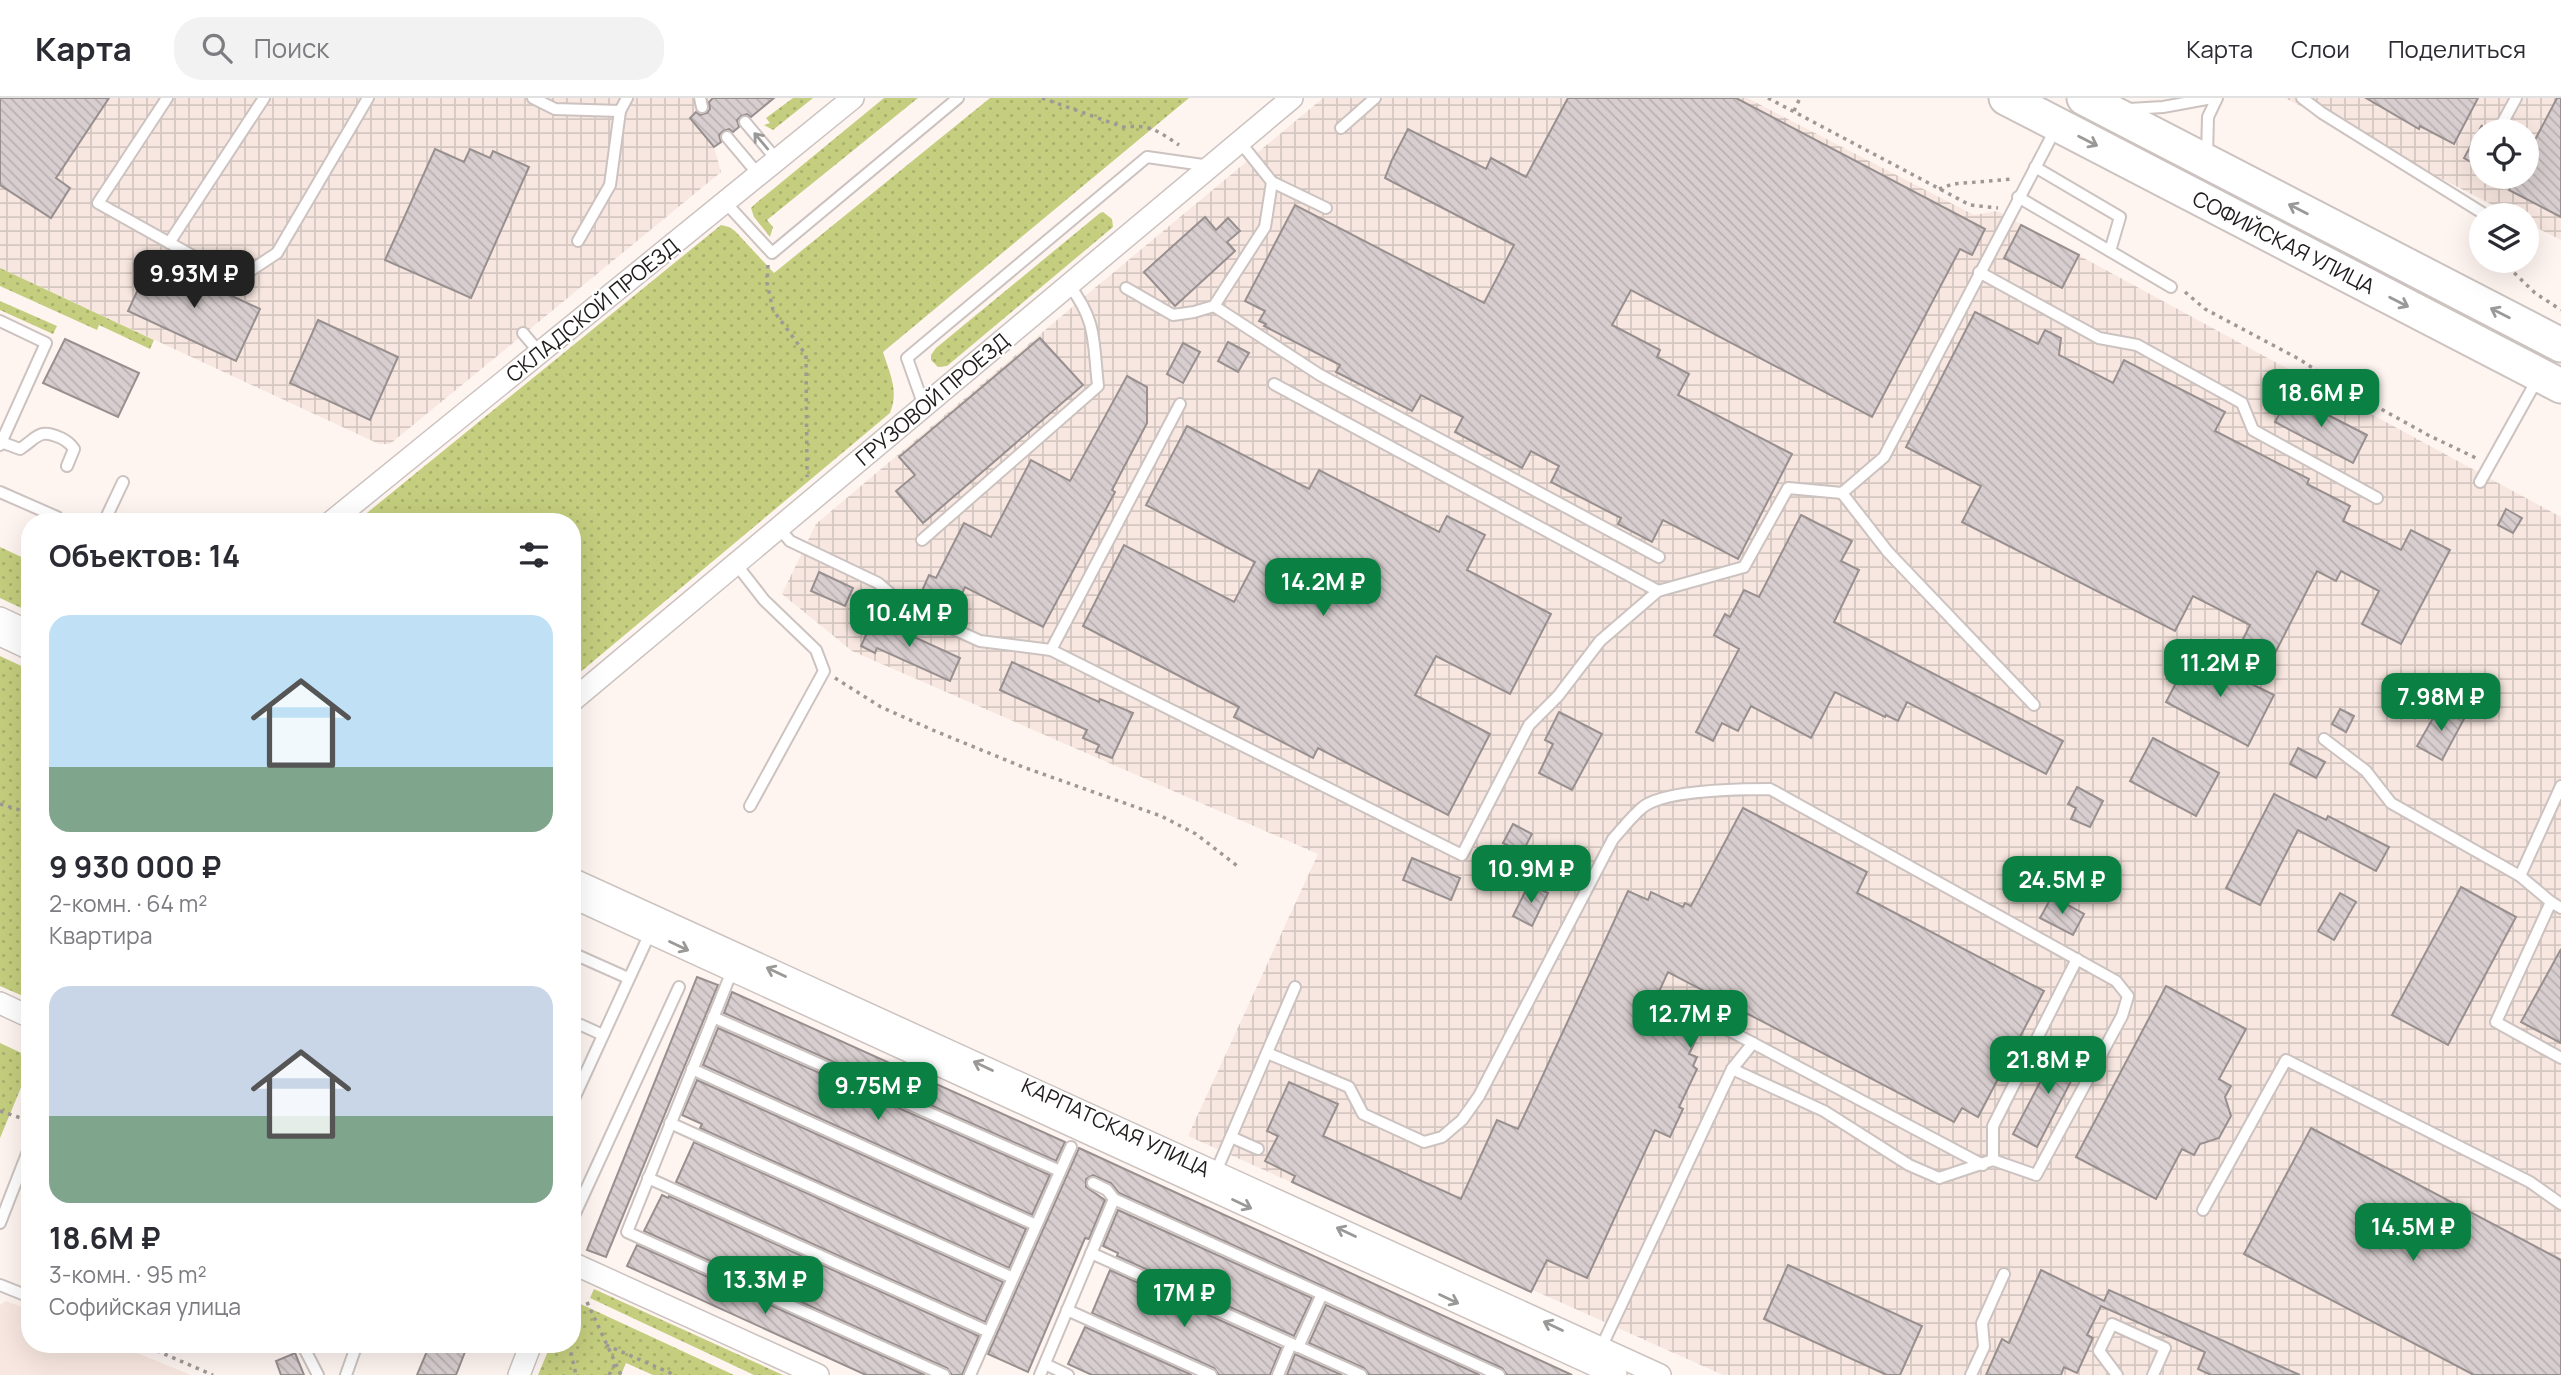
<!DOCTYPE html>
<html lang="ru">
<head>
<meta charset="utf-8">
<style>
	body { margin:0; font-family:Manrope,sans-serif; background:#f2f2f3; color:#2b2b33; height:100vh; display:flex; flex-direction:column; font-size:26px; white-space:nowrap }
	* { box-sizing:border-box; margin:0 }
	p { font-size:23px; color:#7c7c81 }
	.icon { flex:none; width:38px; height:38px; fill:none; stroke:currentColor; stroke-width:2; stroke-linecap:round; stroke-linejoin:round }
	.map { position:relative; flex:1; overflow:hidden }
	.panel { position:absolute; left:21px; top:415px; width:560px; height:840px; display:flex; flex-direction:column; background:#fff; border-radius:28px; box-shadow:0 7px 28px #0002 }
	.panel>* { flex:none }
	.fabs { position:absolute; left:2469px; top:21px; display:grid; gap:14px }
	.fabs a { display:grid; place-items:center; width:70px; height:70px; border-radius:50%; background:#fff; box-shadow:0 7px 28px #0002; font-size:35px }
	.price { position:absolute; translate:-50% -60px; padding:0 16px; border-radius:14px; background:#0b8043; color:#fff; font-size:23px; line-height:46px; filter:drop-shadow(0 2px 4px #0008) }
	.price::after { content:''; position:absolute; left:50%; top:42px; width:21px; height:16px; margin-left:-10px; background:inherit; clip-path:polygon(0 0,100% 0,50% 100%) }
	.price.selected { background:#222; color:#fff }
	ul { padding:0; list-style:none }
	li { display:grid; align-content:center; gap:14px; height:371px; padding:0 28px }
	li span { display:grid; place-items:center; height:217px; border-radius:21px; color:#555 }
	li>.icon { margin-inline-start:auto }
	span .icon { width:126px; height:126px; fill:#fffc; stroke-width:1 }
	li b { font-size:30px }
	h2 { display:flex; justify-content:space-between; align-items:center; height:84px; padding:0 28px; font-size:30px }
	header { display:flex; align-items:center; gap:42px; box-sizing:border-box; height:98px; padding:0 35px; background:#fff; border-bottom:2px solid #e1e1e2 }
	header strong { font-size:33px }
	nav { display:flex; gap:38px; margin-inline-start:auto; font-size:24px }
	.search { width:490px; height:63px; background:#f2f2f3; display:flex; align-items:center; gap:18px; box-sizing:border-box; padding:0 24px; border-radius:28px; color:#7c7c81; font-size:26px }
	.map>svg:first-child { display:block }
</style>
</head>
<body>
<header>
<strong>Карта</strong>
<div class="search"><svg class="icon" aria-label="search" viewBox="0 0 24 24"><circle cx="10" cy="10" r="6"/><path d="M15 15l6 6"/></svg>Поиск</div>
<nav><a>Карта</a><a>Слои</a><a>Поделиться</a></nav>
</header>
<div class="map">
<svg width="2561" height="1277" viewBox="0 0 2561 1277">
	<defs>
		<pattern id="industrial-grid" width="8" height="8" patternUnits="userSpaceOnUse" patternTransform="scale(1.75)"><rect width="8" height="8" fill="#f8e7e0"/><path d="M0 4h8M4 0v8" fill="none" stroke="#d4c6c0"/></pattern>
		<pattern id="grass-dots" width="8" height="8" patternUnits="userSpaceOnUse" patternTransform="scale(1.75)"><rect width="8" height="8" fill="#c4ce7e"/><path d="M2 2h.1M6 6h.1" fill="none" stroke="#a8b06c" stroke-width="1.8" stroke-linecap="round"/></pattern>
		<pattern id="building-back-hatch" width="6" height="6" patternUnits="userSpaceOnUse" patternTransform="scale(1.75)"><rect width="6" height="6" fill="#d8cecf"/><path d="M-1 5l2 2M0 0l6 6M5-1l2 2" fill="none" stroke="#b9b0b1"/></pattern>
	</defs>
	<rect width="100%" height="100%" fill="#fef5f1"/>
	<path fill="#f8e7e0" d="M6,1203l24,9v34h85l76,31h-191v-70z"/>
	<g fill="url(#industrial-grid)" fill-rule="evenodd">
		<path d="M0,0h773l-59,49 7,25 -331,272h-11l-379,-176z"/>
		<path d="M1323,0h424l227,117 23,-4 564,306v858h-838l-535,-239 130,-282 -466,-203 -70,-57 34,-70 274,-232z"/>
		<path d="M2285,0h276v142l-34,-17v-8h-15zM2482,33h45v46h-45z"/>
	</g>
	<g fill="url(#grass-dots)">
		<path d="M793,0h20l-40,32 -9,-5 6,-2 -4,-5z"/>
		<path d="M884,0h34l-151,122 6,7 -3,10 -16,-20 -3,-9 4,-4z"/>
		<path d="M990,0h199l-306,254c7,22 16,39 7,61l-318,266v-157l-215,-1 364,-296 8,2 6,4 39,42z"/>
		<path d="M1103,114l9,7 1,8 -166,139 -9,1 -7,-7v-5l5,-7 164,-135z"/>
		<path d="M0,170l154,72 -4,9 -51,-24 -2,5 -97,-44z"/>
		<path d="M0,203l57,25 -4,8 -53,-24z"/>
		<path d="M0,449l30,14v51l-30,-14z"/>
		<path d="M0,558l30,14v329l-30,-13z"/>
		<path d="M0,945l30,14v9l-30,72z"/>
		<path d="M594,1191l189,86h-29l-164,-77z"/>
		<path d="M572,1202l162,75h-81l-27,-12 -5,12h-83l13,-31h21z"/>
	</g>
	<g fill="url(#building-back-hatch)" stroke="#988f8f" stroke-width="2">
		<path d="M0,0h109l-53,80 14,10 -19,30 -51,-33z"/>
		<path d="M713,0h61l-23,19 -4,-3 -6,2 -4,4 2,7 -6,5 -4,-3 -6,2 -4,4 2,7 -7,5 -24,-29 6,-6 4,3 7,-2 3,-4 -1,-7z"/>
		<path d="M1568,0h168l249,131 -13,26 -12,-6 -88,168 -241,-127 -19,35 48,25 -3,7 32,17 -11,21 114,59 -54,105 -75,-39 -11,22 -34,-18 3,-6 -70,-36 8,-16 -28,-15 -9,17 -67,-36 8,-15 -42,-22 -9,16 -76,-39 4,-7 -76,-39 2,-2 -7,-3 6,-10 -20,-10 50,-96 189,98 30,-58 -129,-67 7,-18 16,-31 78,40 5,-11 35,19z"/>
		<path d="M2366,0h112l-24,46 -34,-18 -1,3z"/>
		<path d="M2557,0h4v119l-52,-27 7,-13h11v-22z"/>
		<path d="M2482,27v43l-18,-10z"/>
		<path d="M435,51l29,13 6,-13 20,9 3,-7 36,16 -58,131 -86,-38z"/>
		<path d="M1205,119l11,13 12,-12 12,13 -13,11 8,9 -60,55 -31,-34z"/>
		<path d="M2021,127l58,30 -17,33 -58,-30z"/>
		<path d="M152,161l108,50 -24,52 -108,-50z"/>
		<path d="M1975,214l63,32 7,-14 16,8 -2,17 54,28 11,-23 101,52 -10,19 94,48 -2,5 43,22 -7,15 58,29 10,-20 39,20 -49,94 -39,-20 17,-33 -38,-20 -5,10 -19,-10 -46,90 -31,-16 10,-20 -57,-29 -18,35 -213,-109 19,-36 -75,-39z"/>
		<path d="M318,222l80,37 -28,63 -80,-37z"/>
		<path d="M1040,240l43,47 -160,138 -27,-32 19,-16 -16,-18z"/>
		<path d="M65,241l74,34 -21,44 -75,-34z"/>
		<path d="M1228,244l21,11 -11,19 -20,-11z"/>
		<path d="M1183,245l17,9 -17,31 -16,-9z"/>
		<path d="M1127,278l20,11v36l-35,67 3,2 -72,135 -78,-40 -13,28 -34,-15 11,-25 7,3 28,-55 27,14 40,-77 39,21z"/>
		<path d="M2289,297l78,40 -14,28 -78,-41z"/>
		<path d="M1187,328l122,63 10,-19 120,62 8,-16 38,19 -18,35 84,44 -41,80 -74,-38 -21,39 75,39 -42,81 -130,-67 -5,10 -79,-41 5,-10 -156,-81 41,-81 110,57 21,-40 -109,-57z"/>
		<path d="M2506,411l16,9 -9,15 -15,-8z"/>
		<path d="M1801,417l51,26 -11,20 18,9 -25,52 229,119 -17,33 -139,-72 -9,19 -12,-6 -1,2 -50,-25 -24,46 -60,-32 -13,25 -16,-8 -9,18 -17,-9 43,-83 -25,-14 11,-21 5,3 14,-27 15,7z"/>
		<path d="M819,474l34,16 -8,18 -34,-15z"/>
		<path d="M875,517l14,6 -1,4 72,33 -10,23 -73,-33 -2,5 -14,-7z"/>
		<path d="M2191,556l83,41 -26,51 -82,-44z"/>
		<path d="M1012,564l87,40 1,-3 33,14 -21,45 -16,-6 3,-7 -16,-7 4,-8 -87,-40z"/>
		<path d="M2440,608l24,13 -22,41 -25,-14z"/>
		<path d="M2340,611l14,7 -8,16 -14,-8z"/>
		<path d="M1559,614l43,22 -30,56 -33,-17 14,-29 -8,-4z"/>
		<path d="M2153,640l66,35 -23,43 -66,-35z"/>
		<path d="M2298,650l27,14 -9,16 -26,-14z"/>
		<path d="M2077,689l26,14 -13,26 -19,-8 5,-11 -8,-4z"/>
		<path d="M2274,696l52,26 2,-4 61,31 -13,24 -78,-41 -38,75 -34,-17z"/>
		<path d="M1743,710l124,64 -10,21 187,98 -66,126 -16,-9 -8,14 -286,-150 -18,39 49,22 -10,21 8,3 -4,9 4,3 -18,38 4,2 -13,28 -15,-7 -68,148 -40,-18 -16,32 -239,-110 3,-6 -30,-15 13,-25 -11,-5 22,-49 49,22 -15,32 138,63 36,-79 21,9 110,-238 20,9 3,-8 32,15 2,-4 6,3z"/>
		<path d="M1513,726l19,10 -10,19 -19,-10z"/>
		<path d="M1412,760l48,20 -9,22 -48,-20z"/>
		<path d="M1529,786l19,9 -16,33 -19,-10z"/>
		<path d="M2461,789l55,30 -68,128 -56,-30z"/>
		<path d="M2340,795l16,9 -22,38 -16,-9z"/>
		<path d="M2052,798l32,18 -11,21 -33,-17z"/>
		<path d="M2561,851v94l-40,-21z"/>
		<path d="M697,879l21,8 -112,272 -19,-7z"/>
		<path d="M2166,888l80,43 -27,50 12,7 -6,11 6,19 -12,22 -19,6 -6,11 -12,-6 -26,50 -80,-42z"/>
		<path d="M732,894l333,150 -9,19 -332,-148z"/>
		<path d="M718,930l332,147 -18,40 -329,-150z"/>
		<path d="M2059,948l24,12 -46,89 -24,-13z"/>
		<path d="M697,982l329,149 -17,39 -309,-140 2,-4 -20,-9z"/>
		<path d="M2311,1030l250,132v115h-87l-230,-121z"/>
		<path d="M694,1044l309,140 -18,40 -309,-140z"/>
		<path d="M1079,1050l493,227h-65l-5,-7 -383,-175 -8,-10 -18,-8 -7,4v8l19,13 -16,39 -4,-1 -57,134 -40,-18z"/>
		<path d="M662,1097l6,3 1,-2 310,140 -17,39h-10l-5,-7 -303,-137z"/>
		<path d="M1118,1112l194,88 -18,38 -177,-80 1,-3 -15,-7z"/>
		<path d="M637,1147l288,130h-59l-239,-109z"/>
		<path d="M1788,1167l134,61 -22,49h-13l-123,-56z"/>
		<path d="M1110,1172l171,78 -11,27h-51l-5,-7 -122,-55z"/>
		<path d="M2041,1172l63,31 5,-11 191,85h-89l-13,-6 7,-17 -104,-46 -14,29 6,3 -16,35 -13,-6 -3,8h-75l16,-36 7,4z"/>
		<path d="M1326,1207l154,70h-111l-5,-7 -55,-25z"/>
		<path d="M1085,1229l107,48h-100l-24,-11z"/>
		<path d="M430,1246h38l-12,31h-39z"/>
		<path d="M295,1255l9,22h-23l-5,-14z"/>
		<path d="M1295,1256l2,1 45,20h-55z"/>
	</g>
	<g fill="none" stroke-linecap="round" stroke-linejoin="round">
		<g stroke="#ccc3c0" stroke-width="14">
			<g id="lane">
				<path d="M167,0l-69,105 138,77 41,-27 91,-155"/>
				<path d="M533,0l22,11 65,2"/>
				<path d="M700,0l2,9"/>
				<path d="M2302,0l20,15 159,99"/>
				<path d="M2129,11l34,-2 49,-9"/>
				<path d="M745,24l32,38"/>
				<path d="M1341,30l34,-30"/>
				<path d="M2498,33l18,-33"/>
				<path d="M727,39l31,37"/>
				<path d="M1240,44l32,40 -7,45 -51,79 106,69 339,182"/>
				<path d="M2207,58l1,-39 9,-19"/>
				<path d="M2035,69l85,50 -10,34"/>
				<path d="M1272,84l54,26"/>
				<path d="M2018,99l153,90"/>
				<path d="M725,104l47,51 186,-155"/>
				<path d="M578,143l32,-56 10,-74 7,-13"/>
				<path d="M169,145l95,-145"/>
				<path d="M1979,174l120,66 38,7 105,58 11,27 124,68"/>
				<path d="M1126,190l47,27 21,-3 20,-6"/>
				<path d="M0,223l46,22 -46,102"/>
				<path d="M523,235l16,19"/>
				<path d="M1274,286l384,207"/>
				<path d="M924,308l-17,-48 240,-201 63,9"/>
				<path d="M1,344l19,7c18,-12 19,-21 41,-11 6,3 9,5 13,11l-7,17"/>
				<path d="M2480,384l58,-104"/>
				<path d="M0,394l57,25"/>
				<path d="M1842,395l46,59 146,153"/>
				<path d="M104,424l19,-40"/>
				<path d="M779,430l11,13 88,42 29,25 73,33 71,9 411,205 67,-130 29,-29 42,-55 58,-50 86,-24 44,-79 54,5 42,-36 172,-329"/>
				<path d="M922,442l176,-154c-5,-45 -1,-65 -29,-101"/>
				<path d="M736,466l28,36 52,50 8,21 -74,135"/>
				<path d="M1051,552l129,-246"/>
				<path d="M2324,641l42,32 25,32 129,73 31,26 10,6"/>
				<path d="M2520,778l41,-90"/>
				<path d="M2551,804l-55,120 65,36"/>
				<path d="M572,855l56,25"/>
				<path d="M732,873l-105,261 317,143"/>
				<path d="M1681,907l302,160"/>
				<path d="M713,919l347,154"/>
				<path d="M581,927l22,10"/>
				<path d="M1267,955l82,34 14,27 61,28 18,-5 20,-17 17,-24 134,-257c9,-10 19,-23 30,-32 22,-17 98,-18 127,-18l346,192 12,15 -6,20 -86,159 -43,-15 -54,18 -30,-13 -85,-54 -92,-42"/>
				<path d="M692,971l344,156"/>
				<path d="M572,1005l78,-170"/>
				<path d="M670,1025l343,155"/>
				<path d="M1231,1039l27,12"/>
				<path d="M1993,1062v-34l84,-167"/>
				<path d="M1215,1076l80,-187"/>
				<path d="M648,1080l341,154"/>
				<path d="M1093,1085l14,7 7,9 385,176"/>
				<path d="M2203,1112l83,-150 244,122 31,22"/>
				<path d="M572,1122l107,-233"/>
				<path d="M0,1125l30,-77"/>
				<path d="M1091,1155l270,122"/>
				<path d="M0,1187l30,12"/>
				<path d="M1067,1212l144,65"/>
				<path d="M302,1246l16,31"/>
				<path d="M1298,1249l24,-53"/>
				<path d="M1600,1252l132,-281 21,-26"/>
				<path d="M1045,1266l23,11"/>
				<path d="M346,1277l11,-31"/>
				<path d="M970,1277l101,-228"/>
				<path d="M1040,1277l74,-176"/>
				<path d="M1278,1277l13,-31"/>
				<path d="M1971,1277l13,-28 -2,-24 22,-49"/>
				<path d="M2117,1277l-18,-24 13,-27 53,24 -12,27"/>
			</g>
		</g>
		<g stroke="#ccc3c0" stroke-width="24">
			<g id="street">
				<path d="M331,424l522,-424"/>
				<path d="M0,520l30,14"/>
				<path d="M0,537l30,14"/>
				<path d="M572,603l720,-603"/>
				<path d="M572,781l1088,496"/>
				<path d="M572,799l1044,478"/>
				<path d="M0,905l30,14"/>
				<path d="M572,1165l246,112"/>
				<path d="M519,1277l12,-31"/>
			</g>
		</g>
		<g stroke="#ccc3c0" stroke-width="37">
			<g id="primary">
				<path d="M2006,0l555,288"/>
				<path d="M2084,0l477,247"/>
			</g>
		</g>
		<g stroke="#9f9996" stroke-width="3.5" stroke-dasharray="3.5 5" stroke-linecap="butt">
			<path d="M1042,0l81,29c27,-3 35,4 56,18"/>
			<path d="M1768,0l202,107 28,3"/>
			<path d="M1794,13l6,-13"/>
			<path d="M1939,91l14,-5 60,-5"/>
			<path d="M2474,128l8,9"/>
			<path d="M2502,163l33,32 26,17"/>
			<path d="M768,167l-1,18 6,27 33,45 1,122"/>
			<path d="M2185,194l20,17 94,50 46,30 83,46 50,24"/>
			<path d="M835,580l46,29 54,24 88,36 138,49 35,18 44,34"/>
			<path d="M0,706l30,9"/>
			<path d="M0,1013l30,10"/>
			<path d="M587,1204l34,73"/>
			<path d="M141,1246l72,31"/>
			<path d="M569,1246l7,31"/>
			<path d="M606,1247l69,30"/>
			<path d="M159,1254l4,-8"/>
			<path d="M609,1277l6,-11"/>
		</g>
		<use href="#lane" stroke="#fff" stroke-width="10"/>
		<use href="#street" stroke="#fff" stroke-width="21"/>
		<use href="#primary" stroke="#fff" stroke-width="33"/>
	</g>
	<defs><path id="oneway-shaft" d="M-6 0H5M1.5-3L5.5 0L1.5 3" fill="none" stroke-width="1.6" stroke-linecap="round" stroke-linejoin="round" transform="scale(1.75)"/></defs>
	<g stroke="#9a9998">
		<use href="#oneway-shaft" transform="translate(761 43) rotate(-130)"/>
		<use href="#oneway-shaft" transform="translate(2088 43) rotate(27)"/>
		<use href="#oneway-shaft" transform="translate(2298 111) rotate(-153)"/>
		<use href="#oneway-shaft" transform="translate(2399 204) rotate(27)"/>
		<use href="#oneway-shaft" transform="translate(2500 215) rotate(-153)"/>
		<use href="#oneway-shaft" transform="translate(679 848) rotate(25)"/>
		<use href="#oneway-shaft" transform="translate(776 874) rotate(-155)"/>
		<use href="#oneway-shaft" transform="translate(983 968) rotate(-155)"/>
		<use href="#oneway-shaft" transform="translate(1242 1106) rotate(25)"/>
		<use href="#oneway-shaft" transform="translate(1346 1134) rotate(-155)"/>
		<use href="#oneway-shaft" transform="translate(1449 1201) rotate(25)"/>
		<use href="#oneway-shaft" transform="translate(1553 1228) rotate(-155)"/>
	</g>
	<g text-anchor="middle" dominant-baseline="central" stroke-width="5" stroke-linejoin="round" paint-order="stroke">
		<g font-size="21" fill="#1f1c1b" stroke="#fff">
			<text transform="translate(2284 144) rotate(27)">СОФИЙСКАЯ УЛИЦА</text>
			<text transform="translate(592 212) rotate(-39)">СКЛАДСКОЙ ПРОЕЗД</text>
			<text transform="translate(932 301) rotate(-40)">ГРУЗОВОЙ ПРОЕЗД</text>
			<text transform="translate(1116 1029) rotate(25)">КАРПАТСКАЯ УЛИЦА</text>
		</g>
	</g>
</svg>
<div class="fabs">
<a><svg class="icon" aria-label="locate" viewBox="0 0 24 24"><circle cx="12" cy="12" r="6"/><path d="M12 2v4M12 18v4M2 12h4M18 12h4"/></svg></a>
<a><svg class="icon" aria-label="layers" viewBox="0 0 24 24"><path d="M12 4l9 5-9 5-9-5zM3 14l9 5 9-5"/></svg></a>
</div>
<b class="price selected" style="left:194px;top:212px">9.93M ₽</b>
<b class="price" style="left:2321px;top:331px">18.6M ₽</b>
<b class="price" style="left:1323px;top:520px">14.2M ₽</b>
<b class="price" style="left:909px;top:551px">10.4M ₽</b>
<b class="price" style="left:2220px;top:601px">11.2M ₽</b>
<b class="price" style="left:2441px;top:635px">7.98M ₽</b>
<b class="price" style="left:1531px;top:807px">10.9M ₽</b>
<b class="price" style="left:2062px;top:818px">24.5M ₽</b>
<b class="price" style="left:1690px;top:952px">12.7M ₽</b>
<b class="price" style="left:2048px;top:998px">21.8M ₽</b>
<b class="price" style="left:878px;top:1024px">9.75M ₽</b>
<b class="price" style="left:2413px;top:1165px">14.5M ₽</b>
<b class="price" style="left:765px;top:1218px">13.3M ₽</b>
<b class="price" style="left:1184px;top:1231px">17M ₽</b>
<section class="panel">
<h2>Объектов: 14<svg class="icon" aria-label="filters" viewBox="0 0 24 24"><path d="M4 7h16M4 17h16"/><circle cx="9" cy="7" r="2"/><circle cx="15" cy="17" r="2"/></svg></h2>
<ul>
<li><span style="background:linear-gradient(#bfe0f5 70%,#7fa58c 0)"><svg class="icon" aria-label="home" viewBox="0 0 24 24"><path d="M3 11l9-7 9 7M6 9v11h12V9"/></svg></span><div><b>9 930 000 ₽</b><p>2-комн. · 64 m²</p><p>Квартира</p></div></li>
<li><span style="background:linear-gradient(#c9d6e8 60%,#7fa58c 0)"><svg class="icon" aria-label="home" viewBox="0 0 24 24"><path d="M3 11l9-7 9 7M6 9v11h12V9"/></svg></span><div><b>18.6M ₽</b><p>3-комн. · 95 m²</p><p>Софийская улица</p></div></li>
</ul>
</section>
</div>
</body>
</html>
